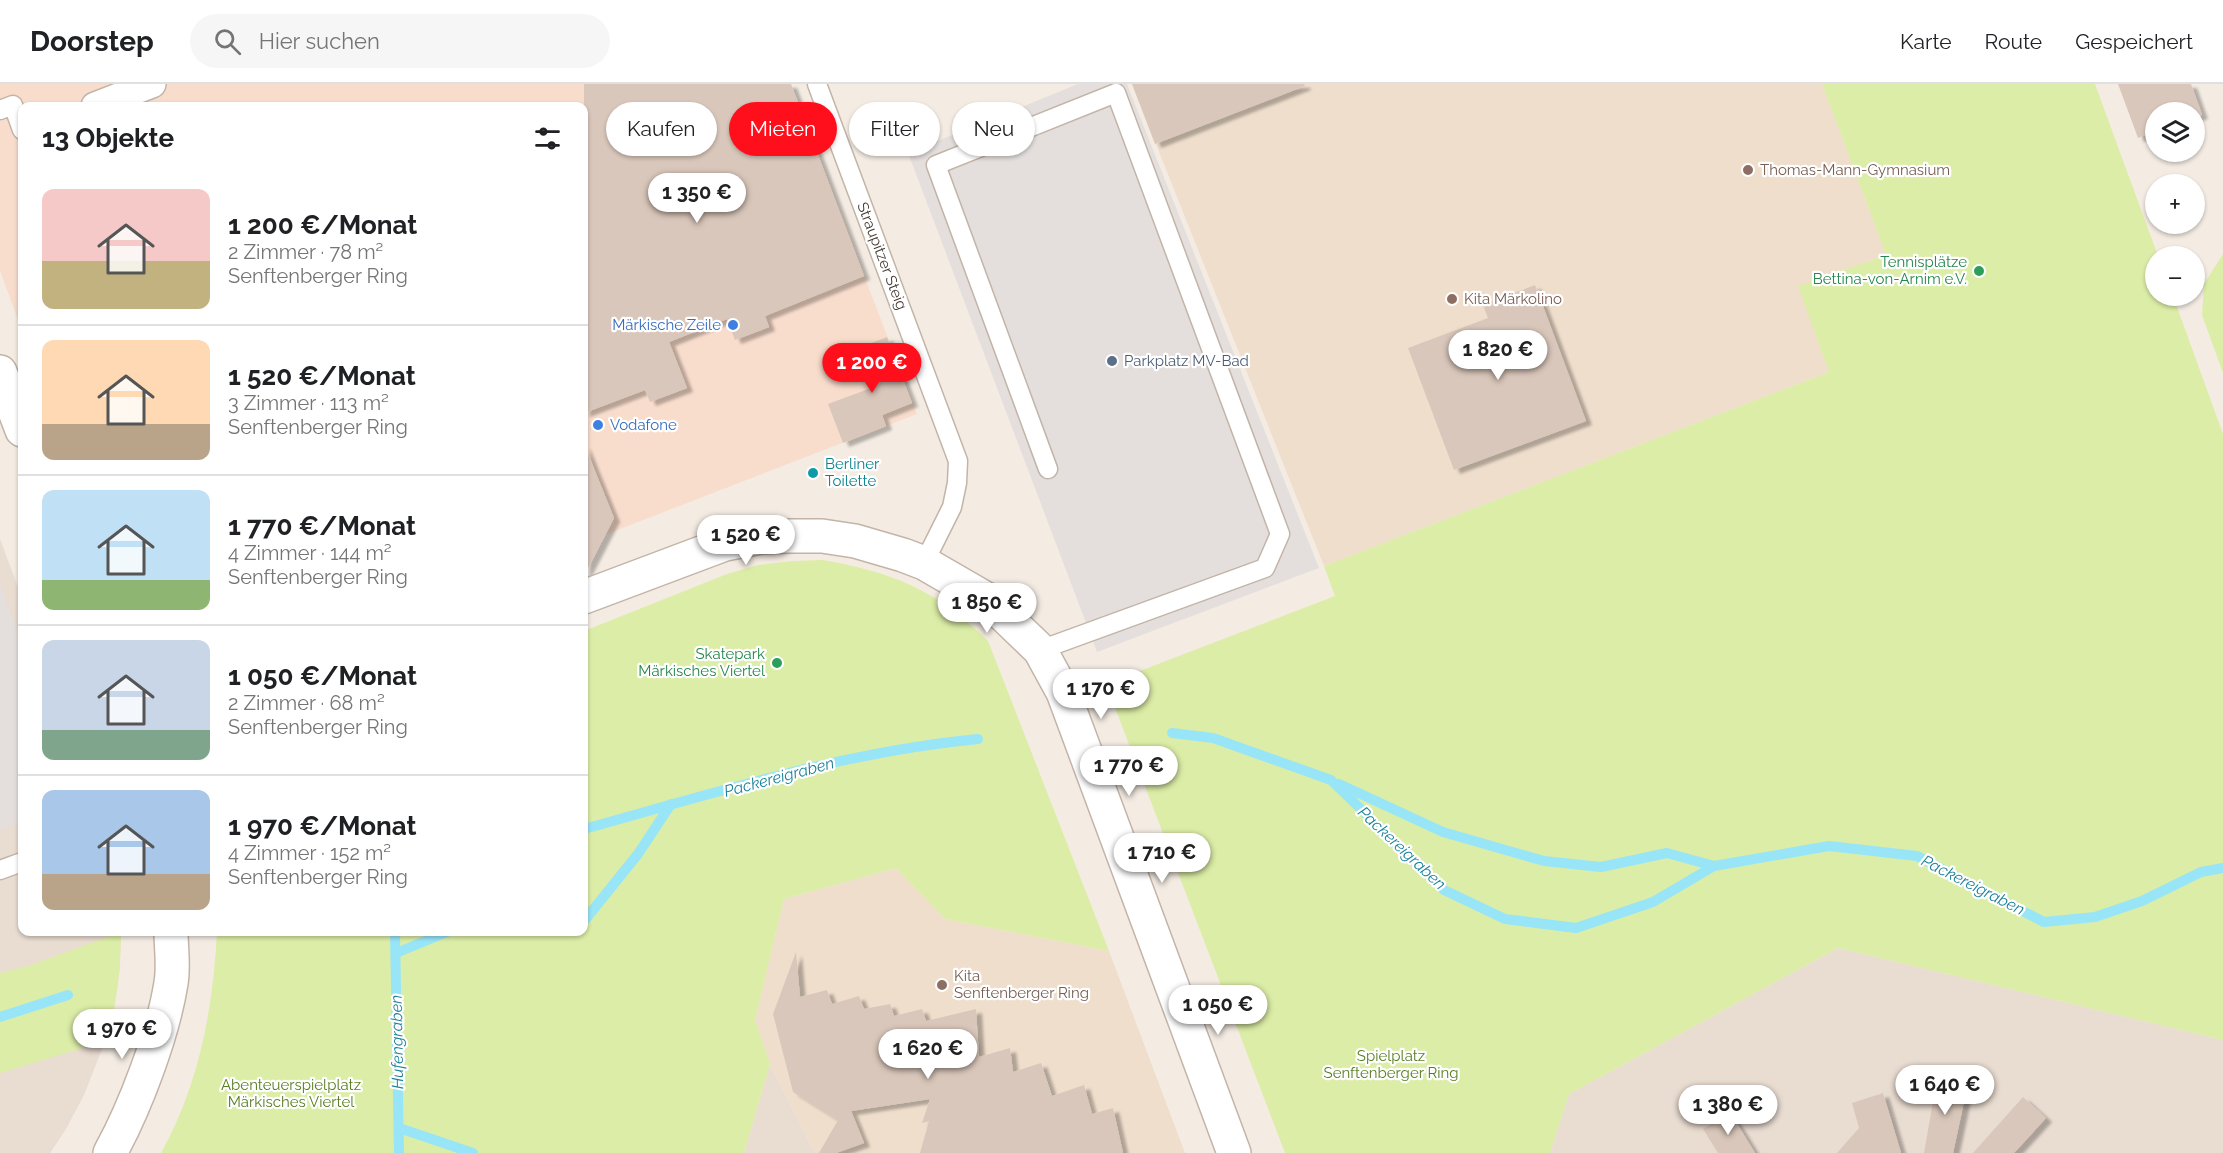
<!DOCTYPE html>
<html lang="de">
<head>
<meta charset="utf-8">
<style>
	body { margin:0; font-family:Raleway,sans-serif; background:#f6f6f6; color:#202124; height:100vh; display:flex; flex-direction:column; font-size:22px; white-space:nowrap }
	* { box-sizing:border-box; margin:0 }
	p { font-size:20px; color:#757577 }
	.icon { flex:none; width:33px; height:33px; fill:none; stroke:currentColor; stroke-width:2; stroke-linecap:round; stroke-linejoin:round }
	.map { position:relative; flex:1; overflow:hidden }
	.details { position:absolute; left:18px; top:18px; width:570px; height:834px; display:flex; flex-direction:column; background:#fff; border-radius:12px; box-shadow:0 2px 4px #0004 }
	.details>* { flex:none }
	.guide { position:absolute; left:606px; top:18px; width:570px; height:54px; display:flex; gap:12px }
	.controls { position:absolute; left:2145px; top:18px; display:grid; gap:12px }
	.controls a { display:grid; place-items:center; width:60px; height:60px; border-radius:50%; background:#fff; box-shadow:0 2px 4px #0004; font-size:30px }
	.price { position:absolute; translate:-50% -51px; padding:0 14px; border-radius:21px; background:#fff; color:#222; font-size:20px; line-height:39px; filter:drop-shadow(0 2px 3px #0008) }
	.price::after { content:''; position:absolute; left:50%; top:36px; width:18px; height:14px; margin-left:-9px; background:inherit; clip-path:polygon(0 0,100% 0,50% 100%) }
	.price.current { background:#ff0f1c; color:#fff }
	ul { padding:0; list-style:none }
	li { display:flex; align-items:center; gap:18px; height:150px; padding:0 24px }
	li+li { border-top:2px solid #e0e0e0 }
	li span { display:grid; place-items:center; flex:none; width:168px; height:120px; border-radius:12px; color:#555 }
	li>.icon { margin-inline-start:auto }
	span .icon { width:72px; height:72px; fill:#fffc; stroke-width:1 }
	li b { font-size:26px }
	h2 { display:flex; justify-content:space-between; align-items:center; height:72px; padding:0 24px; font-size:26px }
	.chip { padding:0 21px; border-radius:27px; background:#fff; box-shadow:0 2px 4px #0004; font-size:21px; line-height:54px }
	.chip.current { background:#ff0f1c; color:#fff }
	header { display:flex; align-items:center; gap:36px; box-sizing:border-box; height:84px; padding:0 30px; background:#fff; border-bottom:2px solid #e0e0e0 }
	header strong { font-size:28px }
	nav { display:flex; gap:33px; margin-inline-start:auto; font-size:21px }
	.search { width:420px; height:54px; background:#f6f6f6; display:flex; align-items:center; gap:15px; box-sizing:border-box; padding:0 21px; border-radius:33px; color:#757577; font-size:22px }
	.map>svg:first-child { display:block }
</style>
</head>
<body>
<header>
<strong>Doorstep</strong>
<div class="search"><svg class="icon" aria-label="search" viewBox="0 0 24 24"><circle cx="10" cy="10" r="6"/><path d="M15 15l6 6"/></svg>Hier suchen</div>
<nav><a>Karte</a><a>Route</a><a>Gespeichert</a></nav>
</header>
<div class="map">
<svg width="2223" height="1069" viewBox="0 0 2223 1069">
	<defs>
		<filter id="shadow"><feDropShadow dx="6" dy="4" stdDeviation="1.5" flood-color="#0004"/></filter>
	</defs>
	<rect width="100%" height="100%" fill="#f4ece3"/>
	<g fill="#e9dcd1">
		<path d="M0,455l22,59v334h99l-1,36 -9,58 -27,69 -18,34 -16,24h-50z"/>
		<path d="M1838,864l385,92v113h-673l19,-59z"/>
		<path d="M770,980l45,89h-71z"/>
	</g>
	<path fill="#f9ddcc" d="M0,0h791l126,330 -333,129v-437h-562v225l-22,-60z"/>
	<g fill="#efdecc">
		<path d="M1132,0h690l64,171 -87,31 30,86 -505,194z"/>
		<path d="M896,784l49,51 164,32 76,202h-370l-45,-89 -15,-44 29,-121z"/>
	</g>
	<g fill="#dceda7">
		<path d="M1822,0h273l63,172h-2v40h17l50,138v606l-385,-92 -269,146 -19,59h-265l-179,-469 229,-88 -11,-30 505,-194 -31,-86 88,-31z"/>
		<path d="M2223,170v119l-21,-58 2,-31z"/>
		<path d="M823,476c70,12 115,31 165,81l121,310 -164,-32 -49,-51 -112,31 -29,121 15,44 -26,89h-583c38,-68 52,-144 56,-221h367v-301l143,-57 31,-9 34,-4z"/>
		<path d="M121,848c-1,37 -3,74 -16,109l-105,32v-100l31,-8z"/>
	</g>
	<g fill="#e4dfdd">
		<path d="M1078,0h49l192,484 -222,84 -189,-499z"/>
		<path d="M0,500l22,60v177l-22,8z"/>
	</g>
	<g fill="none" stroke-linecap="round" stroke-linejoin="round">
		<g stroke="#98e5f8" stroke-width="10">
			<path d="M1172,649l41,5 118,42 113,110 61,29 71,9 77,-26 61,-36 115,-20 88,10 127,66 51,-5 47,-16 59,-29 22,-4"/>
			<path d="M1339,700l104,48 101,29 57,6 66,-14 47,13"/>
			<path d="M584,745c130,-36 259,-77 394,-90"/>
			<path d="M584,837l54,-67 33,-50"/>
			<path d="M395,848l4,221"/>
			<path d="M396,869l51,-21"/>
			<path d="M0,933l68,-22"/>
			<path d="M399,1044l74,25"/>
		</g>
	</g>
	<g fill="#dac7bb" filter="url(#shadow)">
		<path d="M584,0h207l73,192 -99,40 4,11 -34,13 -8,-21 -58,23 18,46 -37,14 -5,-12 -61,23z"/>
		<path d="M1132,0h172l1,2 -150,58z"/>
		<path d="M2118,0h73l11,31 -8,3v-6h-38v19l-18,7z"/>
		<path d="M1535,201l51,136 -132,49 -46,-122 80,-30 -5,-13z"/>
		<path d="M887,253l25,66 -30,12 4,11 -43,17 -15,-39 43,-16 -15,-39z"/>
		<path d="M584,360l30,74 -30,58z"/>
		<path d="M796,868l4,45 27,-7 5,14 27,-8 5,13 26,-5 4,12 28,-7 4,12 50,-12 3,48 31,-9 3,24 28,-9 11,33 32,-11 8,29 21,-6 10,45h-203l9,-32 -7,2 8,-24 -79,12 13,32 -28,10h-17l19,-33 -45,-28 -20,-78z"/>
		<path d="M1937,995l31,4 -15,70h-29z"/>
		<path d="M1883,1009l18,60h-64l22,-25 -7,-25z"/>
		<path d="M2023,1013l23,21 -32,35h-41z"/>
		<path d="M1730,1028l25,41h-37l-15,-24z"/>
	</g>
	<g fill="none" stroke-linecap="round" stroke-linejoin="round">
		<g stroke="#c3b4a8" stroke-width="21">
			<g id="service">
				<path d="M817,0l141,377 -1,22 -5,24 -28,56"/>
				<path d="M0,26l13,-5 9,25"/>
				<path d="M1040,566l225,-82 15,-34 -164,-441 -180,72 112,304"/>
				<path d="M0,786l22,-8"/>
			</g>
		</g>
		<g stroke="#c3b4a8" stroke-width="30">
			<path id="pedestrian" d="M95,22l57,-22"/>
		</g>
		<g stroke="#c3b4a8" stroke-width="36">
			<g id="minor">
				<path d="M0,288l22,58"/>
				<path d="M584,513l141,-53 36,-7 28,-1h33l33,5 48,14 21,8 64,37 52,50 23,42 171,461"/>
				<path d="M110,1069c25,-45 53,-119 61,-170 3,-17 0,-35 0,-51"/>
			</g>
		</g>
		<use href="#service" stroke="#fff" stroke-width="18"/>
		<use href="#pedestrian" stroke="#fff" stroke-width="27"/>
		<use href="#minor" stroke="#fff" stroke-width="33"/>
	</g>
	<g fill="#8d6e63" stroke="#fff" stroke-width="2">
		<circle cx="1748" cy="86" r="6"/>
		<circle cx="1452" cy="215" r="6"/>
		<circle cx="942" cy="901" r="6"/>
	</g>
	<g fill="#2e9e5b" stroke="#fff" stroke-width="2">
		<circle cx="1979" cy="187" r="6"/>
		<circle cx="777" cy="579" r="6"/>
	</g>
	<g fill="#3f7fe0" stroke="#fff" stroke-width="2">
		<circle cx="733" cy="241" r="6"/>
		<circle cx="598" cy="341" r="6"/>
	</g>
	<circle fill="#5c6f8a" stroke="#fff" stroke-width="2" cx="1112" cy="277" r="6"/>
	<circle fill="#0f9aa8" stroke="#fff" stroke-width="2" cx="813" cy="389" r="6"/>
	<g text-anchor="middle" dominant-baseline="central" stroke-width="4.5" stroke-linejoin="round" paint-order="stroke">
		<g font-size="15" fill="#785e54" stroke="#fff" text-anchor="start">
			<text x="1760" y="86">Thomas-Mann-Gymnasium</text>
			<text x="1464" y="215">Kita Märkolino</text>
			<text x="954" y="892">Kita<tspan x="954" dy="17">Senftenberger Ring</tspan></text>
		</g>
		<g font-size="15" fill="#473b33" stroke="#fff">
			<text transform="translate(882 172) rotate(69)">Straupitzer Steig</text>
		</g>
		<g font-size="15" fill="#27864d" stroke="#fff" text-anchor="end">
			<text x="1967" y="178">Tennisplätze<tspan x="1967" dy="17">Bettina-von-Arnim e.V.</tspan></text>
			<text x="765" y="570">Skatepark<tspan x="765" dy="17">Märkisches Viertel</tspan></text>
		</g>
		<g font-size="15" fill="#366cbe" stroke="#fff" text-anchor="end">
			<text x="721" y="241">Märkische Zeile</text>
			<text x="610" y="341" text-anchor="start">Vodafone</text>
		</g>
		<g font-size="15" fill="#4e5e75" stroke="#fff" text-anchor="start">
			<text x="1124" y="277">Parkplatz MV-Bad</text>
		</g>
		<g font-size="15" fill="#0d838f" stroke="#fff" text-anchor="start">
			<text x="825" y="380">Berliner<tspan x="825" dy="17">Toilette</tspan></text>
		</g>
		<g font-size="15" fill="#577f20" stroke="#fff">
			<text x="1391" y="972">Spielplatz<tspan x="1391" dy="17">Senftenberger Ring</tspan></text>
			<text x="291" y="1001">Abenteuerspielplatz<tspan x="291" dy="17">Märkisches Viertel</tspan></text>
		</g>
		<g font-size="16" font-style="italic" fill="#1d809b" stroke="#fff">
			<text transform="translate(779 693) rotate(-15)">Packereigraben</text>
			<text transform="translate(1402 764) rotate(43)">Packereigraben</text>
			<text transform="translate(1973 801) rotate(27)">Packereigraben</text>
			<text transform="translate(397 958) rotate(-91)">Hufengraben</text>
		</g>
	</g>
</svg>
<div class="controls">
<a><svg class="icon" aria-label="layers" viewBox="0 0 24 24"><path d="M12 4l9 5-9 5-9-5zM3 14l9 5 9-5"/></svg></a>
<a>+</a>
<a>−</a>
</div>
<b class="price" style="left:697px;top:140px">1 350 €</b>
<b class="price" style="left:1498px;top:297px">1 820 €</b>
<b class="price current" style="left:872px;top:310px">1 200 €</b>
<b class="price" style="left:746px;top:482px">1 520 €</b>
<b class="price" style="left:987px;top:550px">1 850 €</b>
<b class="price" style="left:1101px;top:636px">1 170 €</b>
<b class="price" style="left:1129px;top:713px">1 770 €</b>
<b class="price" style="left:1162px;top:800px">1 710 €</b>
<b class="price" style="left:1218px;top:952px">1 050 €</b>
<b class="price" style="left:122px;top:976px">1 970 €</b>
<b class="price" style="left:928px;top:996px">1 620 €</b>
<b class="price" style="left:1945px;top:1032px">1 640 €</b>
<b class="price" style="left:1728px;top:1052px">1 380 €</b>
<div class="guide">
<a class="chip">Kaufen</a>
<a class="chip current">Mieten</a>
<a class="chip">Filter</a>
<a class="chip">Neu</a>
</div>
<section class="details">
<h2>13 Objekte<svg class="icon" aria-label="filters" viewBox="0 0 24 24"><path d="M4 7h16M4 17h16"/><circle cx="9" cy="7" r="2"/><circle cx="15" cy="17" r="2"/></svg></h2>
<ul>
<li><span style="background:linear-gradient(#f6c9c9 60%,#c2b280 0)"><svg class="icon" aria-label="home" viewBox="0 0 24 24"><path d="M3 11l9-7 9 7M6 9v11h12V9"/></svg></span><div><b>1 200 €/Monat</b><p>2 Zimmer · 78 m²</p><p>Senftenberger Ring</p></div></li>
<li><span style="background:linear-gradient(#ffd9b3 70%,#b9a48a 0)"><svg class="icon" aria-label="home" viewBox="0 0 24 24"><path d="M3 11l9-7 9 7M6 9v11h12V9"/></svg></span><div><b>1 520 €/Monat</b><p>3 Zimmer · 113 m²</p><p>Senftenberger Ring</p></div></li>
<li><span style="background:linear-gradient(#bfe0f5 75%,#8fb573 0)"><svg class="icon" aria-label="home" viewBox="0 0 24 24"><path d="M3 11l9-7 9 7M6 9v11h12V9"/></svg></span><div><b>1 770 €/Monat</b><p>4 Zimmer · 144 m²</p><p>Senftenberger Ring</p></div></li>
<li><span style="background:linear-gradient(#c9d6e8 75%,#7fa58c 0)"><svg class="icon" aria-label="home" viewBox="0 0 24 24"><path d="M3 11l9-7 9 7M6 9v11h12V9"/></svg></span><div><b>1 050 €/Monat</b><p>2 Zimmer · 68 m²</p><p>Senftenberger Ring</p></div></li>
<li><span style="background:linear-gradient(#a9c7e8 70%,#b9a48a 0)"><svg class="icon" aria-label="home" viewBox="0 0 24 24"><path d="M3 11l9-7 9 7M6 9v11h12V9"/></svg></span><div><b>1 970 €/Monat</b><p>4 Zimmer · 152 m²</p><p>Senftenberger Ring</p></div></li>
</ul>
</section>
</div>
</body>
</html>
